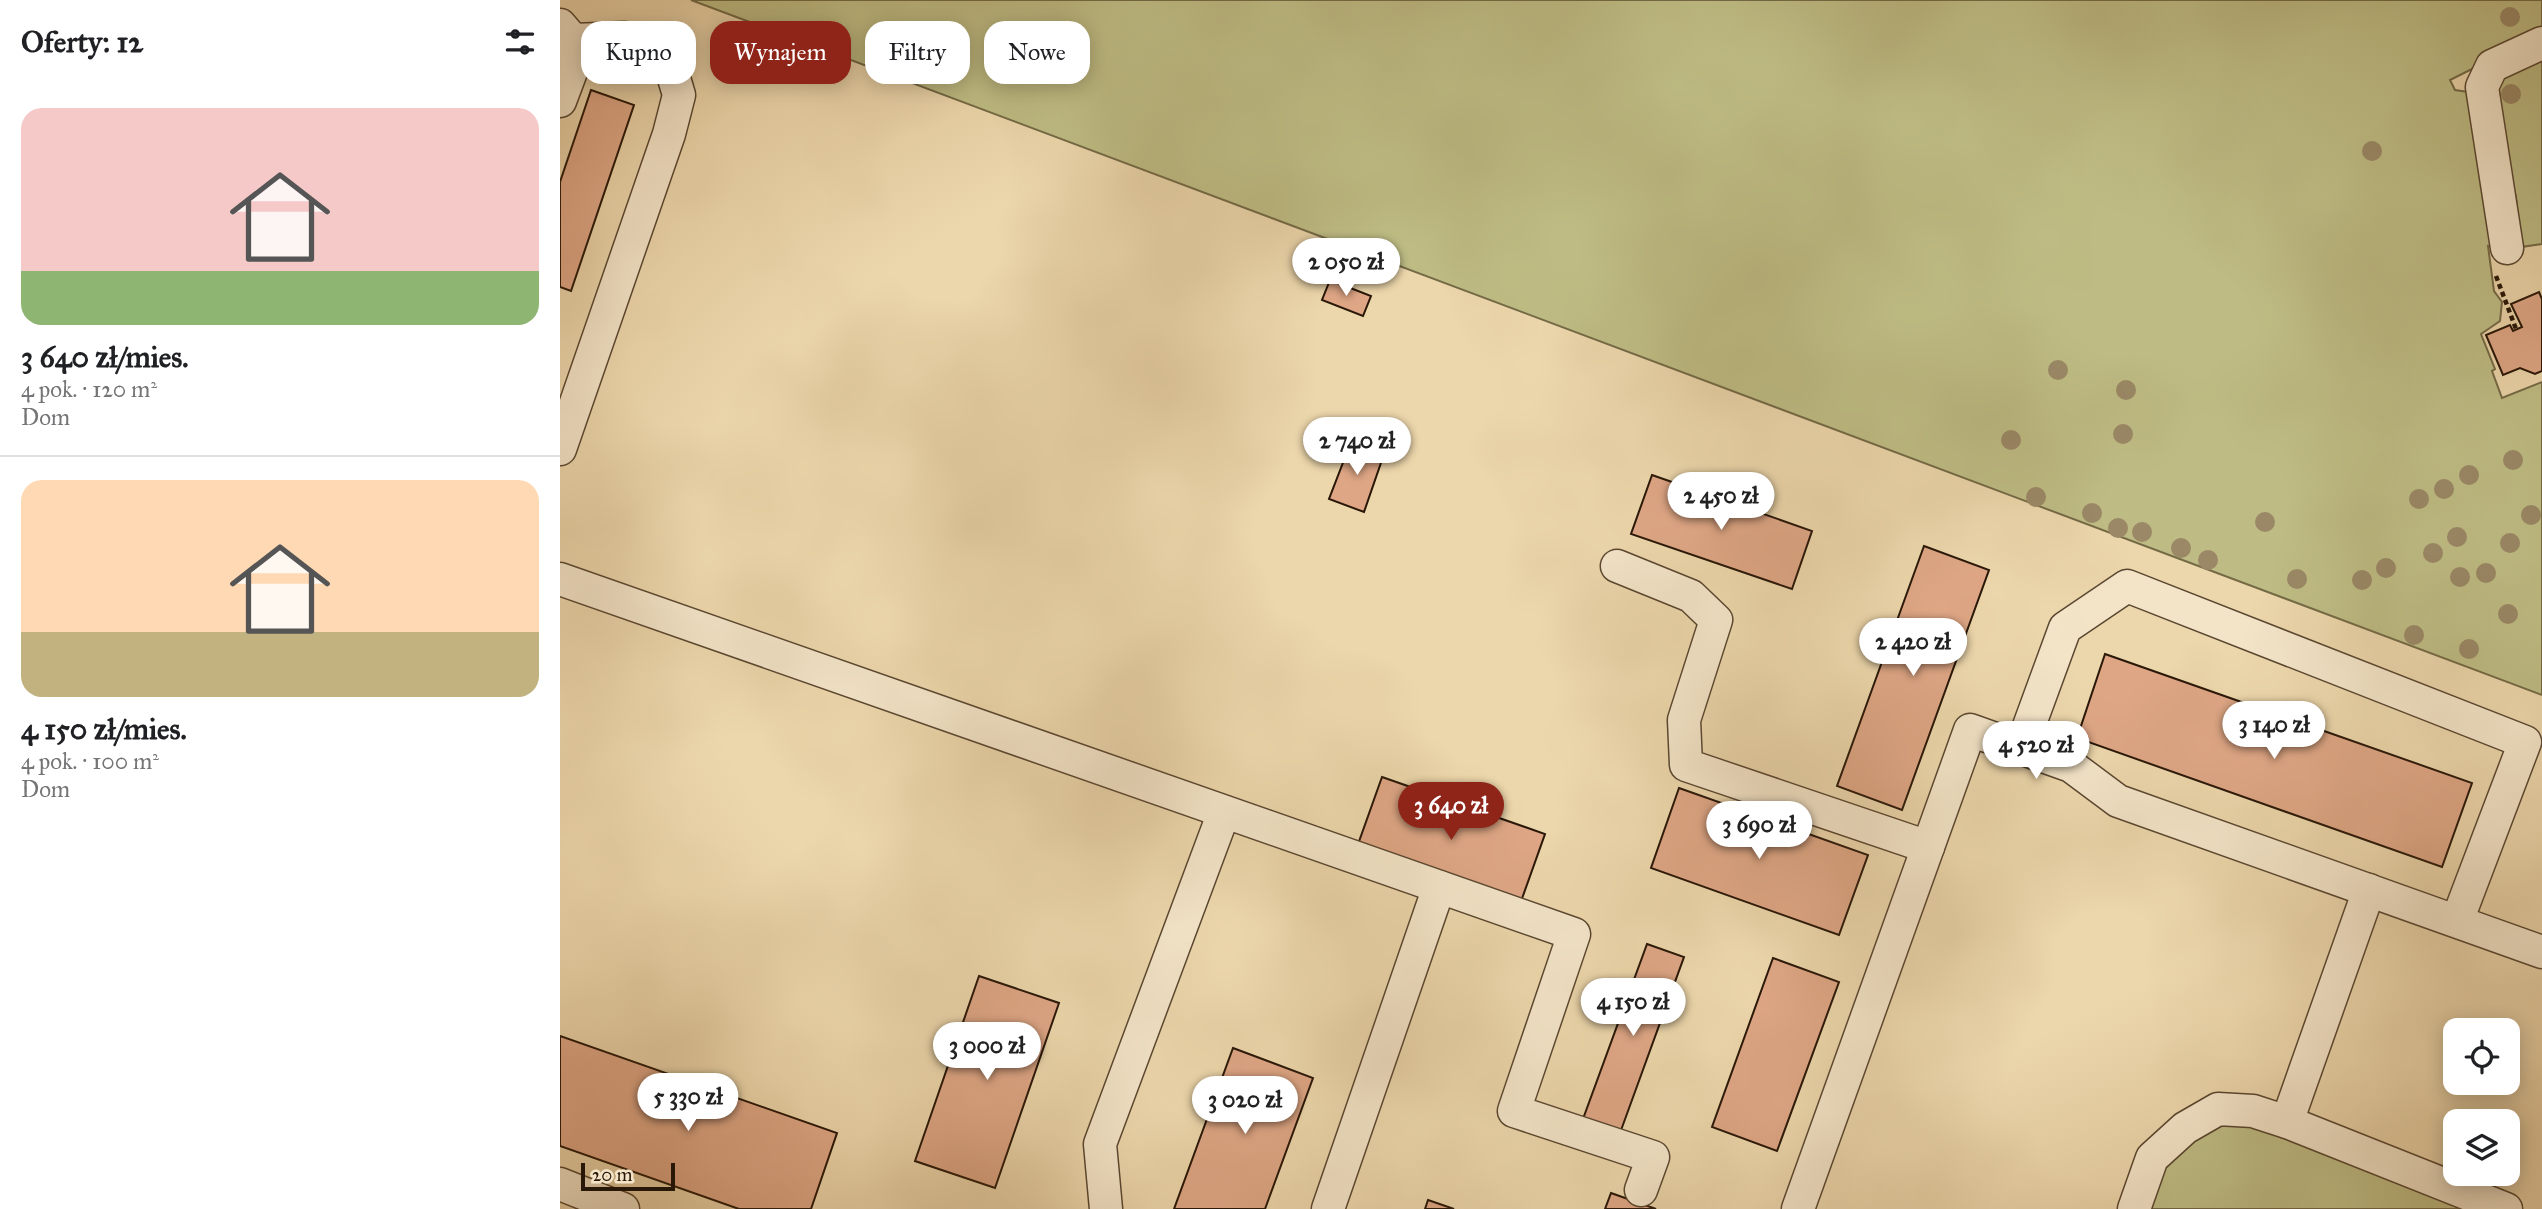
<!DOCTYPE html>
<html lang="pl">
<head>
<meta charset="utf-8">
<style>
	body { margin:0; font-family:"IM FELL Great Primer",serif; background:#f6f6f6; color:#202124; height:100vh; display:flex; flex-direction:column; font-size:26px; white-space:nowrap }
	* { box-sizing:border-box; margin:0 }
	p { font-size:23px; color:#757577 }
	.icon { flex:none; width:38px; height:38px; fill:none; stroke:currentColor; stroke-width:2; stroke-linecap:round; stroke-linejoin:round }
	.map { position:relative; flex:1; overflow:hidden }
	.details { display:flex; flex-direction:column; background:#fff; width:560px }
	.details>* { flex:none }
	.top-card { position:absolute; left:21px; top:21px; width:665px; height:63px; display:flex; gap:14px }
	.controls { position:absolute; left:1883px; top:1018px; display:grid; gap:14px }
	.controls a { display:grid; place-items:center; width:77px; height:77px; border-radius:14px; background:#fff; box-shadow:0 4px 18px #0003; font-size:35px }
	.scale { position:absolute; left:21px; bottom:18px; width:94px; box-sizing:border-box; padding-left:7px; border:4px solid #291708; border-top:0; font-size:19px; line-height:24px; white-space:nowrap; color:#291708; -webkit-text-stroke:5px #f3e4c8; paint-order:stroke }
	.price { position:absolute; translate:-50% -60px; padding:0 16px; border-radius:24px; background:#fff; color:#222; font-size:23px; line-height:46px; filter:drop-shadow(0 2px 4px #0008) }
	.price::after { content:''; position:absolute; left:50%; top:42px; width:21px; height:16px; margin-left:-10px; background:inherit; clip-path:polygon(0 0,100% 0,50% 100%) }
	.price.selected { background:#8f2418; color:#fff }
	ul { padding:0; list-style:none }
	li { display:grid; align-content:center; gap:14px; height:371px; padding:0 21px }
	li+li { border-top:2px solid #e0e0e0 }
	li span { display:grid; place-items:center; height:217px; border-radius:21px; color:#555 }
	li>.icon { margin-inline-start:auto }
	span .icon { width:126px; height:126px; fill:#fffc; stroke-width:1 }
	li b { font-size:30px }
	h2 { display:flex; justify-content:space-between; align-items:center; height:84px; padding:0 21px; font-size:30px }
	.tag { padding:0 24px; border-radius:21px; background:#fff; box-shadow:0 4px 18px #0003; font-size:24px; line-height:63px }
	.tag.selected { background:#8f2418; color:#fff }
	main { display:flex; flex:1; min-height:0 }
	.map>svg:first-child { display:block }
</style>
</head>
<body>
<main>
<section class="details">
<h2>Oferty: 12<svg class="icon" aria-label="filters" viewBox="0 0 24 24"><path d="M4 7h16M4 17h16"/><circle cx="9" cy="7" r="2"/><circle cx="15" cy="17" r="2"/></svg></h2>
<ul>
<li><span style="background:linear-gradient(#f6c9c9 75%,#8fb573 0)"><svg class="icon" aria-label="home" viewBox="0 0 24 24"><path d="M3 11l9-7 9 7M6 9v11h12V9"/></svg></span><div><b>3 640 zł/mies.</b><p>4 pok. · 120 m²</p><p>Dom</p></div></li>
<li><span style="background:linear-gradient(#ffd9b3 70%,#c2b280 0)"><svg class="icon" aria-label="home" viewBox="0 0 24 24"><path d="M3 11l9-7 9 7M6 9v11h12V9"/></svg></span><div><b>4 150 zł/mies.</b><p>4 pok. · 100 m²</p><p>Dom</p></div></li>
</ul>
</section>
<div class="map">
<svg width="1982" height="1209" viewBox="0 0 1982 1209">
	<rect width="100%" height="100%" fill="#ecd6ab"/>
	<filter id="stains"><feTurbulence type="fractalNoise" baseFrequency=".00286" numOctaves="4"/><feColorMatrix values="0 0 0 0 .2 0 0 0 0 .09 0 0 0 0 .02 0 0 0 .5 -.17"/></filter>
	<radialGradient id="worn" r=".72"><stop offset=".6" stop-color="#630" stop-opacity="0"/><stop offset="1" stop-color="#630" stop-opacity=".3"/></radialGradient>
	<g fill="#bebc84" stroke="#746a46" stroke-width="2">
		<path d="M131,0h1851v34l-92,46 5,10 13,2 28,155 -8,-1 6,45 8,11 -2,19 -19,13 14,35 -3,2 10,27 40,-16v313z"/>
		<path d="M1982,55v189l-21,3 -5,-50 -16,-53 -2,-61 11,-13z"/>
		<path d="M1664,1122l42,5 211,82h-331l19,-51z"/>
	</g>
	<g fill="#dea685" stroke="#291708" stroke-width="2">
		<path d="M31,90l43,15 -63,186 -11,-4v-105z"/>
		<path d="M770,280l41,16 -8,20 -41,-16z"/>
		<path d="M1979,292l3,7v72l-7,3 -15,-6 -17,7 -17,-40 24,-10 3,6 9,-4 -11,-23z"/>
		<path d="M791,442l33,12 -20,58 -35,-13z"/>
		<path d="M1092,475l160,56 -20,58 -161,-55z"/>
		<path d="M1364,546l65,24 -87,240 -65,-24z"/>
		<path d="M1545,654l367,129 -30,84 -365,-129z"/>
		<path d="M822,777l163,57 -26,73 -163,-57z"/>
		<path d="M1119,788l189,67 -29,80 -188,-67z"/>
		<path d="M1087,944l37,13 -64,176 -37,-14z"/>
		<path d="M1213,958l66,24 -62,169 -65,-24z"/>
		<path d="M419,976l80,27 -64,185 -80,-27z"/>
		<path d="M0,1036l277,97 -26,76h-72l-179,-63z"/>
		<path d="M673,1048l80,30 -48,131h-91z"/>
		<path d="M1051,1193l45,16h-51z"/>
		<path d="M868,1200l26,9h-29z"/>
	</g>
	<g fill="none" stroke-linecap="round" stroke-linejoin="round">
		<g stroke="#5a4731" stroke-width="35">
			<g id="minor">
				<path d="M0,101l12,-32 1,-29 -13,-15"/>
				<path d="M1947,248l-25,-161 10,-21 50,-23"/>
				<path d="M0,449l109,-315 10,-39 -11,-37 -43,-20 -52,2"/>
				<path d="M1057,566l74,30 25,24 -32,100 2,45 242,82"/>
				<path d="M0,579l1014,355 -60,177 139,46 -12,33"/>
				<path d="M1461,748l44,-120 62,-42 398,156 -68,179"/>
				<path d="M1727,1122l219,87"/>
				<path d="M0,1184l63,25"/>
				<path d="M546,1209l-6,-65 124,-332"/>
				<path d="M768,1209l111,-322"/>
				<path d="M1238,1209l172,-479 101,36 47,35 424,151"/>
				<path d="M1574,1209l18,-51 33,-30 33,-19 35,2 34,11 82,-232"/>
			</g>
		</g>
		<path stroke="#291708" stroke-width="4.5" stroke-dasharray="5 3.5" stroke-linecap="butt" d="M1936,276l20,53"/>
		<use href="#minor" stroke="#f3e4c8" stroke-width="32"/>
	</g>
	<g fill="#9a8866">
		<circle cx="1950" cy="17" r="10"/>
		<circle cx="1951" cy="94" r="10"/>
		<circle cx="1812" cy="151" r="10"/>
		<circle cx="1498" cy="370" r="10"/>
		<circle cx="1566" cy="390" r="10"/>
		<circle cx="1563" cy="434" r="10"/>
		<circle cx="1451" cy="440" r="10"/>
		<circle cx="1953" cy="460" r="10"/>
		<circle cx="1909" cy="475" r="10"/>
		<circle cx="1884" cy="489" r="10"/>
		<circle cx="1476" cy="497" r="10"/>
		<circle cx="1859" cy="499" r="10"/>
		<circle cx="1532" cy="513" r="10"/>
		<circle cx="1971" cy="515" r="10"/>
		<circle cx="1705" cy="522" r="10"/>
		<circle cx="1558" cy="528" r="10"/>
		<circle cx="1582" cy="532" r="10"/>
		<circle cx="1897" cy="537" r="10"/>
		<circle cx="1950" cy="543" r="10"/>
		<circle cx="1621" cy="548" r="10"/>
		<circle cx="1873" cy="553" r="10"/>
		<circle cx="1648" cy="560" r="10"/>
		<circle cx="1826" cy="568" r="10"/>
		<circle cx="1926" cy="573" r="10"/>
		<circle cx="1900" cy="577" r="10"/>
		<circle cx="1737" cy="579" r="10"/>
		<circle cx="1802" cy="580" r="10"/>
		<circle cx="1948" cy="614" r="10"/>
		<circle cx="1854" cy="635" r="10"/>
		<circle cx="1909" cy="649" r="10"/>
	</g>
	<rect width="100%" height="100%" filter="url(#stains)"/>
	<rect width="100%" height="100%" fill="url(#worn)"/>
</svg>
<div class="controls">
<a><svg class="icon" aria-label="locate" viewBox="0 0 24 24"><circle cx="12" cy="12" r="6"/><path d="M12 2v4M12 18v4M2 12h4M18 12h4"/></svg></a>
<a><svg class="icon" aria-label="layers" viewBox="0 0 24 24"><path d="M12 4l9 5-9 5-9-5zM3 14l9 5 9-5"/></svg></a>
</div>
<div class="scale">20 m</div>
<b class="price" style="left:786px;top:298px">2 050 zł</b>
<b class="price" style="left:797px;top:477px">2 740 zł</b>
<b class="price" style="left:1161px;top:532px">2 450 zł</b>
<b class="price" style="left:1353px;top:678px">2 420 zł</b>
<b class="price" style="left:1714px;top:761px">3 140 zł</b>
<b class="price" style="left:1476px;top:781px">4 520 zł</b>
<b class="price selected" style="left:891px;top:842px">3 640 zł</b>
<b class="price" style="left:1199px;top:861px">3 690 zł</b>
<b class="price" style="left:1073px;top:1038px">4 150 zł</b>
<b class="price" style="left:427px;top:1082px">3 000 zł</b>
<b class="price" style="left:128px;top:1133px">5 330 zł</b>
<b class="price" style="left:685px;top:1136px">3 020 zł</b>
<div class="top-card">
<a class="tag">Kupno</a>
<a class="tag selected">Wynajem</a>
<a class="tag">Filtry</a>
<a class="tag">Nowe</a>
</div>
</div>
</main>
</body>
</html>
